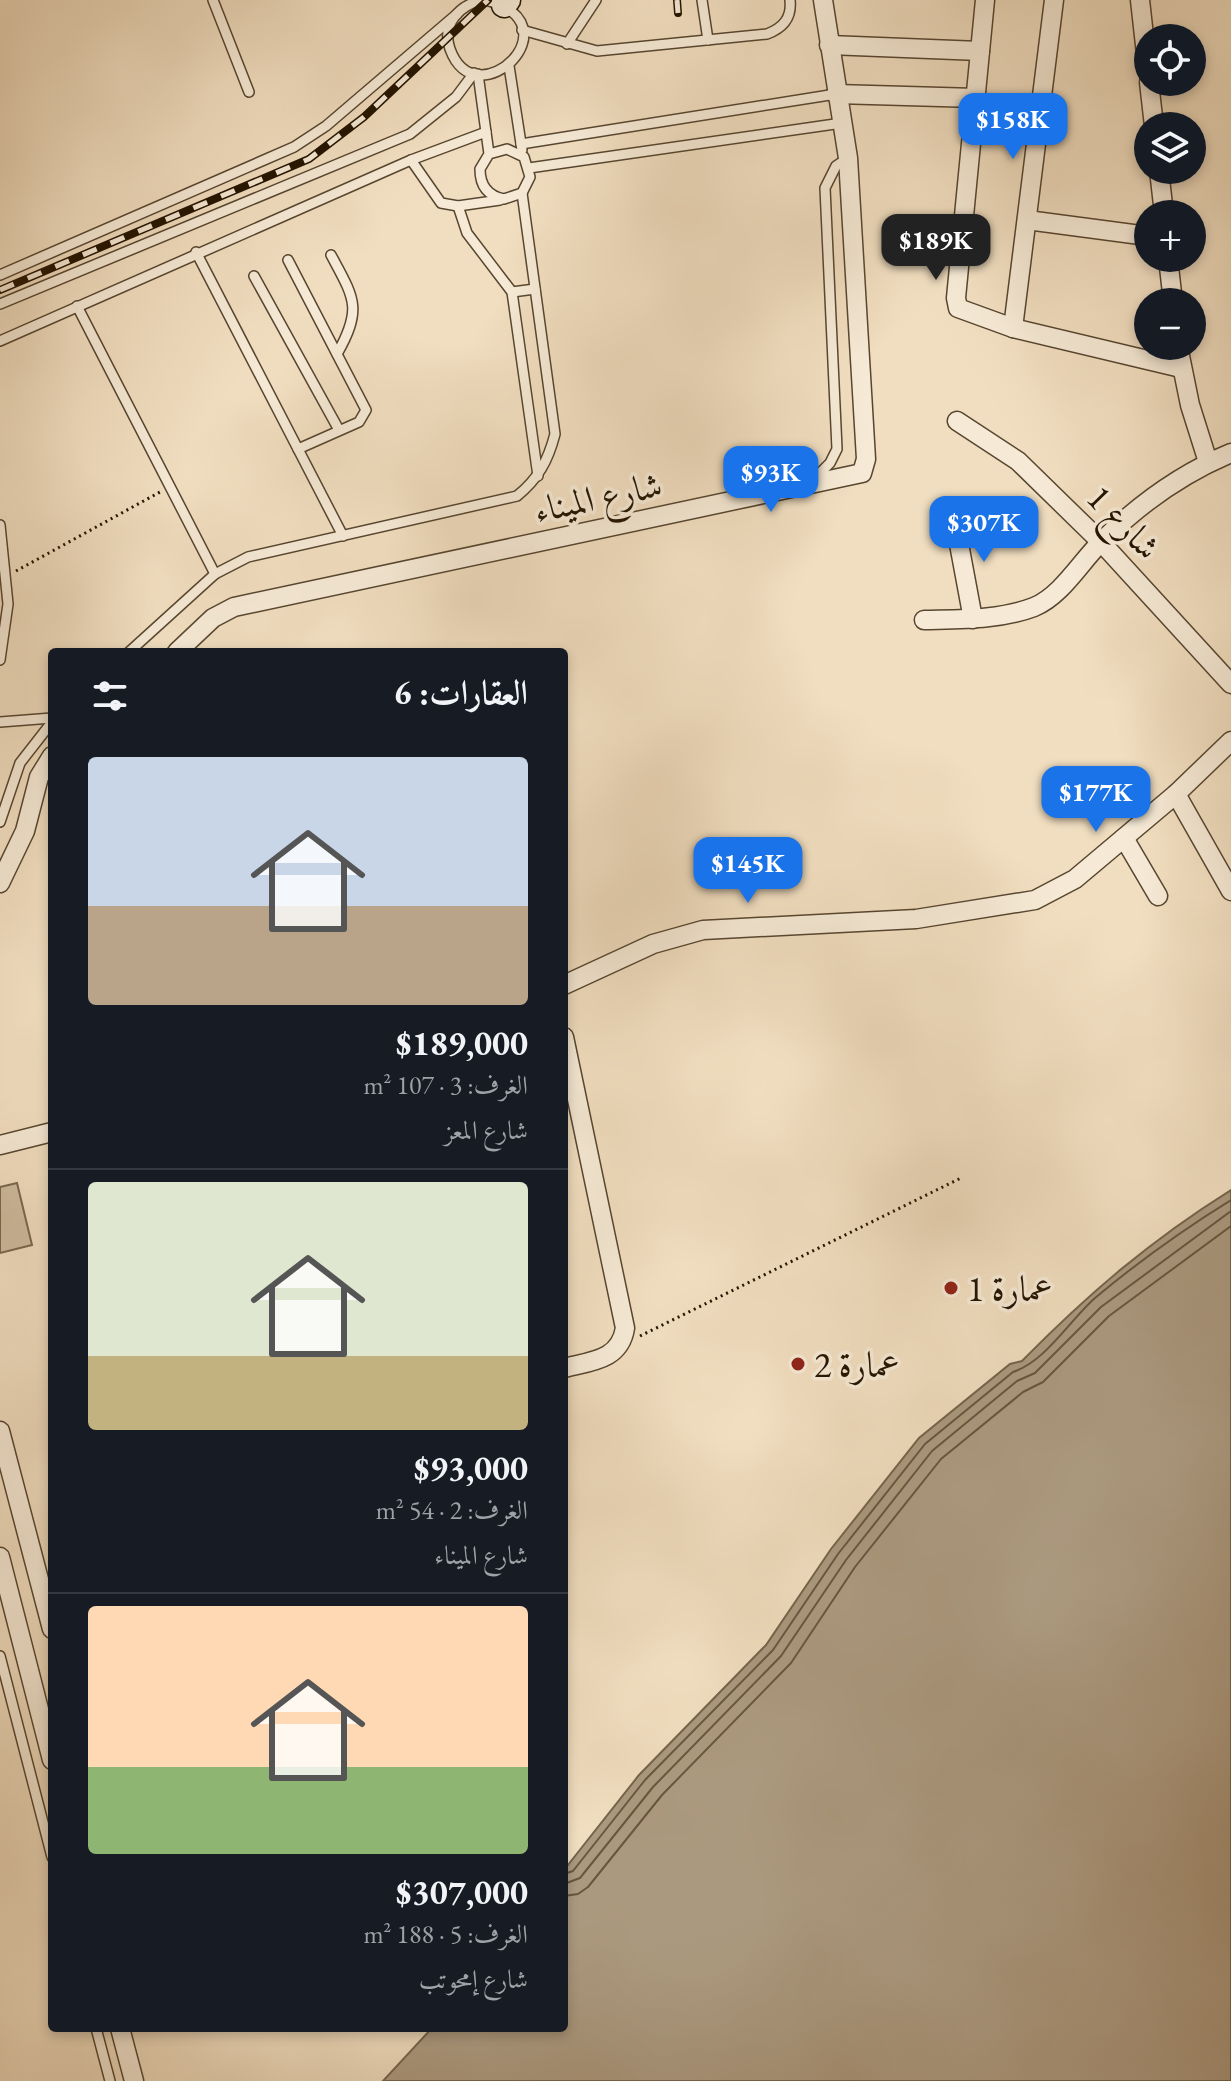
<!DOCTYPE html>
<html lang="ar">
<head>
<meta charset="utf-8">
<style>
	body { margin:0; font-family:"EB Garamond",Amiri,serif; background:#20242c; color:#f1f3f6; direction:rtl; height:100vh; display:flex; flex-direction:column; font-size:30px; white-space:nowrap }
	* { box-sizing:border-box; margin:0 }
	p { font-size:26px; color:#9ea1a6 }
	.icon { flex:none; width:44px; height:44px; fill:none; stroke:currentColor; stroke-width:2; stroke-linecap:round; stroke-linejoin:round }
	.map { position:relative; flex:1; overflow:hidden; direction:ltr }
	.drawer { position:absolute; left:48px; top:648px; width:520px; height:1384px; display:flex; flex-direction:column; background:#171b24; border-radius:8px; box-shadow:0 4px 12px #0003; direction:rtl }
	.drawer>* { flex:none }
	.fabs { position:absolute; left:1134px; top:24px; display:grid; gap:16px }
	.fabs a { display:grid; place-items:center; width:72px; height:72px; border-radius:50%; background:#171b24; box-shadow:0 4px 12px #0003; font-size:40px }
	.price { position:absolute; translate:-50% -68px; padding:0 18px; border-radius:16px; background:#1a73e8; color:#fff; font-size:26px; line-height:52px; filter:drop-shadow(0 2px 4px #0008) }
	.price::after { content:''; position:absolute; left:50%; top:48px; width:24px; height:18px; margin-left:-12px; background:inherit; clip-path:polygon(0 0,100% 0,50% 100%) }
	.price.on { background:#222; color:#fff }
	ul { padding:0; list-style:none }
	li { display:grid; align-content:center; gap:16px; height:424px; padding:0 40px }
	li+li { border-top:2px solid #363941 }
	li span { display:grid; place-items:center; height:248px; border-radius:8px; color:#555 }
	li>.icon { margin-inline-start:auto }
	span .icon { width:144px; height:144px; fill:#fffc; stroke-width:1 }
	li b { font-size:34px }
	h2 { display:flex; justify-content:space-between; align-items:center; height:96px; padding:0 40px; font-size:34px }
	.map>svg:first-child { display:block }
</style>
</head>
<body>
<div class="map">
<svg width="1231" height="2081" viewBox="0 0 1231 2081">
	<rect width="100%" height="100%" fill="#f1dec0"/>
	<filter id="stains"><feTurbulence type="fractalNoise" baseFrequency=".0025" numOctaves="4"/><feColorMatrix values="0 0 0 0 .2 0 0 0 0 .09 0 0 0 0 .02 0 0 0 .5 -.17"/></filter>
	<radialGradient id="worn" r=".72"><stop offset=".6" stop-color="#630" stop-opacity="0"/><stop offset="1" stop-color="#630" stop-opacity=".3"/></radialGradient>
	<path fill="#cebc9f" stroke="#796850" stroke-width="2" d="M17,1183l15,62 -32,8v-66z"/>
	<path fill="#ab997f" stroke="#75644c" stroke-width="2" d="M1231,1190v891h-848l49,-53h132v-158l75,-95 127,-130 65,-96 88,-111 91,-74 12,-3c66,-67 129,-121 209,-171z"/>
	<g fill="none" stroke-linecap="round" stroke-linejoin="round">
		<g stroke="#685640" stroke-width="2">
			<path d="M564,1874l9,-3 72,-91 128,-130 65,-96 87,-110 88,-72c33,-11 56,-51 82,-74 43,-36 89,-69 136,-98"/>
			<path d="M564,1884l16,-6 73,-91 128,-131 65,-96 86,-109 85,-70 18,-8 66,-66 130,-96"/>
			<path d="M564,1896l14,-2 10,-7 74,-92 129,-132 64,-96 86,-108 82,-67 20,-10 66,-66 122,-90"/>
		</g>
		<g stroke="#574630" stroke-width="12">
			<g id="lane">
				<path d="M213,0l36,92"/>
				<path d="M484,0c-24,4 -43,24 -34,49 26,72 129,-26 35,-49"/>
				<path d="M702,0l6,40"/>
				<path d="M522,30l75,21 170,-17c16,-6 25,-16 23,-34"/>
				<path d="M567,44l29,-44"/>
				<path d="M509,66l13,84"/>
				<path d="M478,74l11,80 -9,15c0,17 8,27 24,30l18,-6 8,-16 -6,-20 -17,-8 -18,5"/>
				<path d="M521,144l315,-50"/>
				<path d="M411,160l30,43 17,3 42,-6"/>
				<path d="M529,168l313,-45"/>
				<path d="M458,206l9,27 45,59 26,184"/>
				<path d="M196,252l147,284"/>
				<path d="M331,255c23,43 32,53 6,99"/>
				<path d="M288,260l78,150 -7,12 -61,27"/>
				<path d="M0,275l294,-128 32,-21 131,-112"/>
				<path d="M254,276l85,154"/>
				<path d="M512,292l23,-3"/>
				<path d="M0,304l410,-170 46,-37 18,-24"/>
				<path d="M77,306l138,268"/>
				<path d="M0,341l411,-181 75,-28"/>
				<path d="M813,480l17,-17 7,-14 -12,-261 11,-22 12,-8"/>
				<path d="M0,525l8,79 -8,56"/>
				<path d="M129,652l86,-78 33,-17 269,-61c21,-17 31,-35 38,-62l-33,-241"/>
				<path d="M0,722l52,-4"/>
				<path d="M0,822l20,-59 32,-41"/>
				<path d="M0,1656l52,201"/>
				<path d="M96,2028l14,53"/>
			</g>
		</g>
		<g stroke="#574630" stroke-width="21">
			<g id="street">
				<path d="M985,0l-29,298 2,10 55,20 168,40"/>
				<path d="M1140,0l8,72"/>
				<path d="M829,45l151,6"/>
				<path d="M1149,82l5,44"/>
				<path d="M836,94l140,4"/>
				<path d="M1159,170l5,44"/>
				<path d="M1027,220l121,16"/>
				<path d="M1168,258l5,44"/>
				<path d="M1013,328l41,-328"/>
				<path d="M1178,346l12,59 18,57"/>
				<path d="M957,421l61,40 83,81 130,142"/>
				<path d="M954,517l19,102"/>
				<path d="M924,620c36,-1 76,0 110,-13 27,-11 46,-44 66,-64 39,-39 80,-69 131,-90"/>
				<path d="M177,652l36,-34 21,-11 628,-134 4,-14 -18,-301 -25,-158"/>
				<path d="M1176,794l55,97"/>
				<path d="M1124,838l34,58"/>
				<path d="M0,883l25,-52 14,-54 13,-21"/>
				<path d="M564,985l89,-41 50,-14 213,-11 119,-19 40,-21 101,-85 55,-53"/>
				<path d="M564,1037l61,291c-5,32 -33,33 -61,40"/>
				<path d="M0,1145l52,-13"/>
				<path d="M0,1431l52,198"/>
				<path d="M0,1557l52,203"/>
				<path d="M120,2028l14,53"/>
			</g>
		</g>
		<g stroke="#241400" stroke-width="27">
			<path id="secondary" d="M504,5l4,-5"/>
		</g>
		<g stroke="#241400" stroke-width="3" stroke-dasharray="2 4" stroke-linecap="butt">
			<path d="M16,571l144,-79"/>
			<path d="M640,1336l323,-159"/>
		</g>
		<use href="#lane" stroke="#f6ead6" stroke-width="9"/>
		<use href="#street" stroke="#f6ead6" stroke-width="18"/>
		<use href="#secondary" stroke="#f6ead6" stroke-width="24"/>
		<g stroke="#241400" stroke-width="8">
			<g id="rail">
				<path d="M677,0l1,13"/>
				<path d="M0,290l309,-131 55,-42 124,-117"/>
			</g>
		</g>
		<use href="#rail" stroke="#f6ead6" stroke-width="5" stroke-dasharray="15" stroke-linecap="butt"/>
	</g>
	<g fill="#8f2418" stroke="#f6ead6" stroke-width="3">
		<circle cx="951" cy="1288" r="8"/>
		<circle cx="798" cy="1364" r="8"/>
	</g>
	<g text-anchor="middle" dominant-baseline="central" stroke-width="7" stroke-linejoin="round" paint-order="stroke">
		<g font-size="36" fill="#241400" stroke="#f6ead6">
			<text transform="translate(598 497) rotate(-12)">شارع الميناء</text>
			<text transform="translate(1124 522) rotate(46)">شارع 1</text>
		</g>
		<g font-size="36" fill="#241400" stroke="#f6ead6" text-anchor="start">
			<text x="967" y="1288">عمارة 1</text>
			<text x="814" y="1364">عمارة 2</text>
		</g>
	</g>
	<rect width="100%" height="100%" filter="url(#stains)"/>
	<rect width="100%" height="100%" fill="url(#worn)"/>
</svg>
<div class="fabs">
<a><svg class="icon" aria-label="locate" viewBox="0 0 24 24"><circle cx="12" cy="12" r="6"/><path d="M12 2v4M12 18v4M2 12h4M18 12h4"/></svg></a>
<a><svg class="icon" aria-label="layers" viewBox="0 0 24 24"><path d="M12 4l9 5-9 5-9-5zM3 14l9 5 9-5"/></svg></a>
<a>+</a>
<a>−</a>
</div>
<b class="price" style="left:1013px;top:161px">$158K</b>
<b class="price on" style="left:936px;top:282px">$189K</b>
<b class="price" style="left:771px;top:514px">$93K</b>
<b class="price" style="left:984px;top:564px">$307K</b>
<b class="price" style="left:1096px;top:834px">$177K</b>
<b class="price" style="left:748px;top:905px">$145K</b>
<section class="drawer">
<h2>العقارات: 6<svg class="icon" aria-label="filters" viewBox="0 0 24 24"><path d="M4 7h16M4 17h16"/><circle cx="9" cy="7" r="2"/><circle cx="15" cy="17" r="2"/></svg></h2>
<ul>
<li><span style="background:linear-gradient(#c9d6e8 60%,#b9a48a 0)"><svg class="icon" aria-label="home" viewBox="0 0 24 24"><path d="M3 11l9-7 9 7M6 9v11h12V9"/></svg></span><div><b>$189,000</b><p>الغرف: 3 · 107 m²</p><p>شارع المعز</p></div></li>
<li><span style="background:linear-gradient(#dfe7d0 70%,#c2b280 0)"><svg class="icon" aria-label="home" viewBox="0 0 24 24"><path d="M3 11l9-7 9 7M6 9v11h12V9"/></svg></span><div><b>$93,000</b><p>الغرف: 2 · 54 m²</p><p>شارع الميناء</p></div></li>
<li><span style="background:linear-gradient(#ffd9b3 65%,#8fb573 0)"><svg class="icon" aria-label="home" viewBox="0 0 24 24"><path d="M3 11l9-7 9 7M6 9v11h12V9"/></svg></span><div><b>$307,000</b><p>الغرف: 5 · 188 m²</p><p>شارع إمحوتب</p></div></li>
</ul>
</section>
</div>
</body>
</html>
